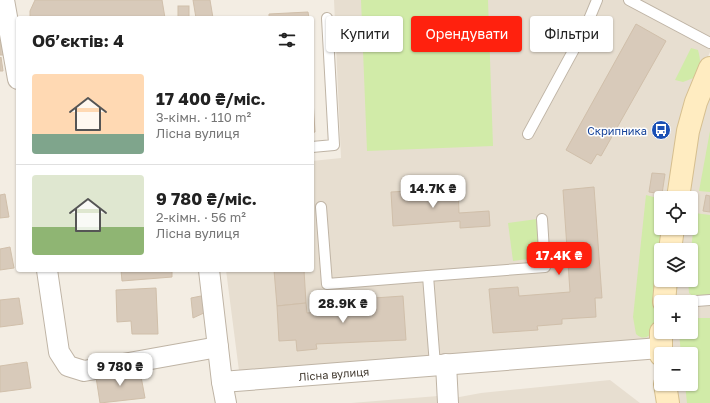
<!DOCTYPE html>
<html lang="uk">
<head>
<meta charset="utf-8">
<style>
	body { margin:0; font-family:"Golos Text",sans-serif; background:#f6f6f6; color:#222; height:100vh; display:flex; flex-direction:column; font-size:15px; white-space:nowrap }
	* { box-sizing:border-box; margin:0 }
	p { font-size:13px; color:#767676 }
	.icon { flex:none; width:22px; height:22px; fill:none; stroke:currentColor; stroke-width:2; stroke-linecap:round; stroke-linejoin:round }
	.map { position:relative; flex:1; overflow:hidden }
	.side { position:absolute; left:16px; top:16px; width:298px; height:256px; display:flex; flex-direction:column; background:#fff; border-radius:4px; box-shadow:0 1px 3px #0004 }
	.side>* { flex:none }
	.top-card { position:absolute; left:326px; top:16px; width:324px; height:36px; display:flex; gap:8px }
	.controls { position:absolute; left:654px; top:191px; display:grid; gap:8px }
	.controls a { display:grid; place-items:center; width:44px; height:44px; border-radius:4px; background:#fff; box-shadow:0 1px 3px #0004; font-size:20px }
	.price { position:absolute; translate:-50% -34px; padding:0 9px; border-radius:8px; background:#fff; color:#222; font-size:13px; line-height:26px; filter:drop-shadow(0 1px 2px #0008) }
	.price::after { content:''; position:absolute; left:50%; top:24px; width:12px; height:9px; margin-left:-6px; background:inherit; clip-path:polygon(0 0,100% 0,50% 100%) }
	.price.active { background:#ff210e; color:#fff }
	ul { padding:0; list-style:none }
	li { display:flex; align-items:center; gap:12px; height:100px; padding:0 16px }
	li+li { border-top:1px solid #e0e0e0 }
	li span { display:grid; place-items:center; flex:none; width:112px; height:80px; border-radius:4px; color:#555 }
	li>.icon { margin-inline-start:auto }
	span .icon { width:48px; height:48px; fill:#fffc; stroke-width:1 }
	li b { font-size:17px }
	h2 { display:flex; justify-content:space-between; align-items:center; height:48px; padding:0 16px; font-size:17px }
	.tag { padding:0 14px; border-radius:4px; background:#fff; box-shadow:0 1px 3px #0004; font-size:14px; line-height:36px }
	.tag.active { background:#ff210e; color:#fff }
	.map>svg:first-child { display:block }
</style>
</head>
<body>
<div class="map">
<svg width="710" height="403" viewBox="0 0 710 403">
	<rect width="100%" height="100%" fill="#f3ede3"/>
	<g fill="#e7ded0">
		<path d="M334,0h376v52l-23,52 -14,94h-12v112l-3,31 -419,30 -13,-101h86v-109l29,-3z"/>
		<path d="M710,93v310h-31l-3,-19h15v-30h-18l-2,-22h20v-30h-19l3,-22h16v-30h-12l3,-22h9v-30h-5l13,-77z"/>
		<path d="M610,380l30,23h-185l-1,-5 27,-5z"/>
		<path d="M438,396l1,7h-88z"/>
	</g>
	<g fill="#d1eba8">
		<path d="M361,0h127l5,146 -126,5z"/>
		<path d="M691,48l7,2c3,11 3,17 -2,27l-13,5 -8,-2z"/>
		<path d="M710,131v61l-11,-1z"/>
		<path d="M646,195l15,4v29h4l-11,104c-7,6 -11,8 -18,2l-3,-17z"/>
		<path d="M695,213l15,2v79l-15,4 -6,-5 -1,-13h3v-30z"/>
		<path d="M537,219l5,38 -29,4 -5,-38z"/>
		<path d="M691,318h19v85h-23l-2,-19h6v-30h-10l-2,-22h12z"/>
	</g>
	<g fill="#d8caba" stroke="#d0bfaa">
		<path d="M35,0h127l3,18h-135v-7z"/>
		<path d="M193,0h17l3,18h-17z"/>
		<rect x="178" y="6" width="11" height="12"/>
		<path d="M308,12l1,6h-40v-4z"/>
		<path d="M636,24l30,17 -65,115 -4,-2 -6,10 -25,-14z"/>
		<path d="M3,41l1,14h-4v-13z"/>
		<path d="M1,57l2,14h-3v-13z"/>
		<path d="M312,84l3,48 -3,1z"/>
		<path d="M652,173l13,1 -3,20 -13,-2z"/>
		<path d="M594,187l8,111h-7l1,19 -34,2v5l-25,2 1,4 -45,3 -4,-44 29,-2 1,9 51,-4 -7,-102z"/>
		<path d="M458,188l1,25 30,-2 1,15 -30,2v-7l-67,5 -2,-34z"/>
		<path d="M5,194l4,23 -9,1v-23z"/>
		<path d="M706,195l4,1v16l-7,-1z"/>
		<path d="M10,247l4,21 -14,2v-21z"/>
		<path d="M121,270h51v7l-50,4z"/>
		<path d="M274,270h30l2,33 -29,3z"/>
		<path d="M156,288l2,46h-26l-1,-13 -14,1 -1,-32z"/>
		<path d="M206,295v17l-13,6 -2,-20z"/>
		<path d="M403,296l3,44 -90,4 1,5 -20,2 -1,-11 -17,1 -2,-35 29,-3 1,10 68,-5 -1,-10z"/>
		<path d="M19,298l4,26 -23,3v-27z"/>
		<path d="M27,362l4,26 -31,4v-26z"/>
		<path d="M140,371l5,27 -45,5 -4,-26z"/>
	</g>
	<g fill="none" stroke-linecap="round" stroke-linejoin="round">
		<g stroke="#bfb4a5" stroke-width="12">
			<g id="lane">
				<path d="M629,0l81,43"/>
				<path d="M528,134l57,-105 12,-29"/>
				<path d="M312,147l22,-2 -7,-127"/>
				<path d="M321,207l6,77 101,-8 7,89"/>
				<path d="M428,276l117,-9 -3,-48"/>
				<path d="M683,302l27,-2"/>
			</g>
		</g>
		<g stroke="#bfb4a5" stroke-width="22">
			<g id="street">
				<path d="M4,0l14,79"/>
				<path d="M47,270l12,82 9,14 16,5 134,-24"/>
				<path id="s1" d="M209,270l13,112 438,-34"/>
				<path d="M446,364l2,39"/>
				<path d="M222,382l4,21"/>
			</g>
		</g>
		<g stroke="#d6bf8f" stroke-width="24">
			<g id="secondary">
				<path d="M678,198l10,-67 8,-29 14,-34"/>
				<path d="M670,250l3,-22"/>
				<path d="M664,302l2,-22"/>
				<path d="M661,355v-23"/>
				<path d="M665,384l3,19"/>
			</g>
		</g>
		<use href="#lane" stroke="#fff" stroke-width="10"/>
		<use href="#street" stroke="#fff" stroke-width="20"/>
		<use href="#secondary" stroke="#ffecc1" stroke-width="22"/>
	</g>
	<defs>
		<g id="bus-disc" transform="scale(1)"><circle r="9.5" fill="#1a4fb4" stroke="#fff"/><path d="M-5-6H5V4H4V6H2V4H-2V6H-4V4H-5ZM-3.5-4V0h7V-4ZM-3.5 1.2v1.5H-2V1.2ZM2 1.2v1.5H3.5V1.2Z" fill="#fff"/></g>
	</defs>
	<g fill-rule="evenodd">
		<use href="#bus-disc" x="661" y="130"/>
	</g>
	<g text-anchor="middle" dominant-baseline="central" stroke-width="3" stroke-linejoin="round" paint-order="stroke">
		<g font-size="11" fill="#164399" stroke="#fff" text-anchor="end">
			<text x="647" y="130">Скрипника</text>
		</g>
		<g font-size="11" fill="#453d33" stroke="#fff">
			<text stroke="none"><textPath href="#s1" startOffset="225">Лісна вулиця</textPath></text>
		</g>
	</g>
</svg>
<div class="controls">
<a><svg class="icon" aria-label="locate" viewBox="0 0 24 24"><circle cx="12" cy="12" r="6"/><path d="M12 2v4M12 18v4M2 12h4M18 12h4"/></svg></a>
<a><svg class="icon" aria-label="layers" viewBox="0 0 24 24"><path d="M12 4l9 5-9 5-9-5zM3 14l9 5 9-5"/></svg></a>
<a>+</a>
<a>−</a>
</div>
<b class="price" style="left:433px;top:209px">14.7K ₴</b>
<b class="price active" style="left:559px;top:276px">17.4K ₴</b>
<b class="price" style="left:343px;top:324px">28.9K ₴</b>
<b class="price" style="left:120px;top:387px">9 780 ₴</b>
<div class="top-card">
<a class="tag">Купити</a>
<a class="tag active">Орендувати</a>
<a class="tag">Фільтри</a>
</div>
<section class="side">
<h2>Об’єктів: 4<svg class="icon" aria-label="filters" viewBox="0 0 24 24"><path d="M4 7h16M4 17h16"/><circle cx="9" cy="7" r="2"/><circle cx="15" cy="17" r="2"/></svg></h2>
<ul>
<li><span style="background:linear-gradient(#ffd9b3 75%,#7fa58c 0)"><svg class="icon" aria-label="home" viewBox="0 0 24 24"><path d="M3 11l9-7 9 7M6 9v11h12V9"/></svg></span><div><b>17 400 ₴/міс.</b><p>3-кімн. · 110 m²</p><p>Лісна вулиця</p></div></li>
<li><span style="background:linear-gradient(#dfe7d0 65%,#8fb573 0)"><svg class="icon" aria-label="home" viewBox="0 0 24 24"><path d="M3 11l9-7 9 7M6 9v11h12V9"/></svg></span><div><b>9 780 ₴/міс.</b><p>2-кімн. · 56 m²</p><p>Лісна вулиця</p></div></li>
</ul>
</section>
</div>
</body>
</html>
